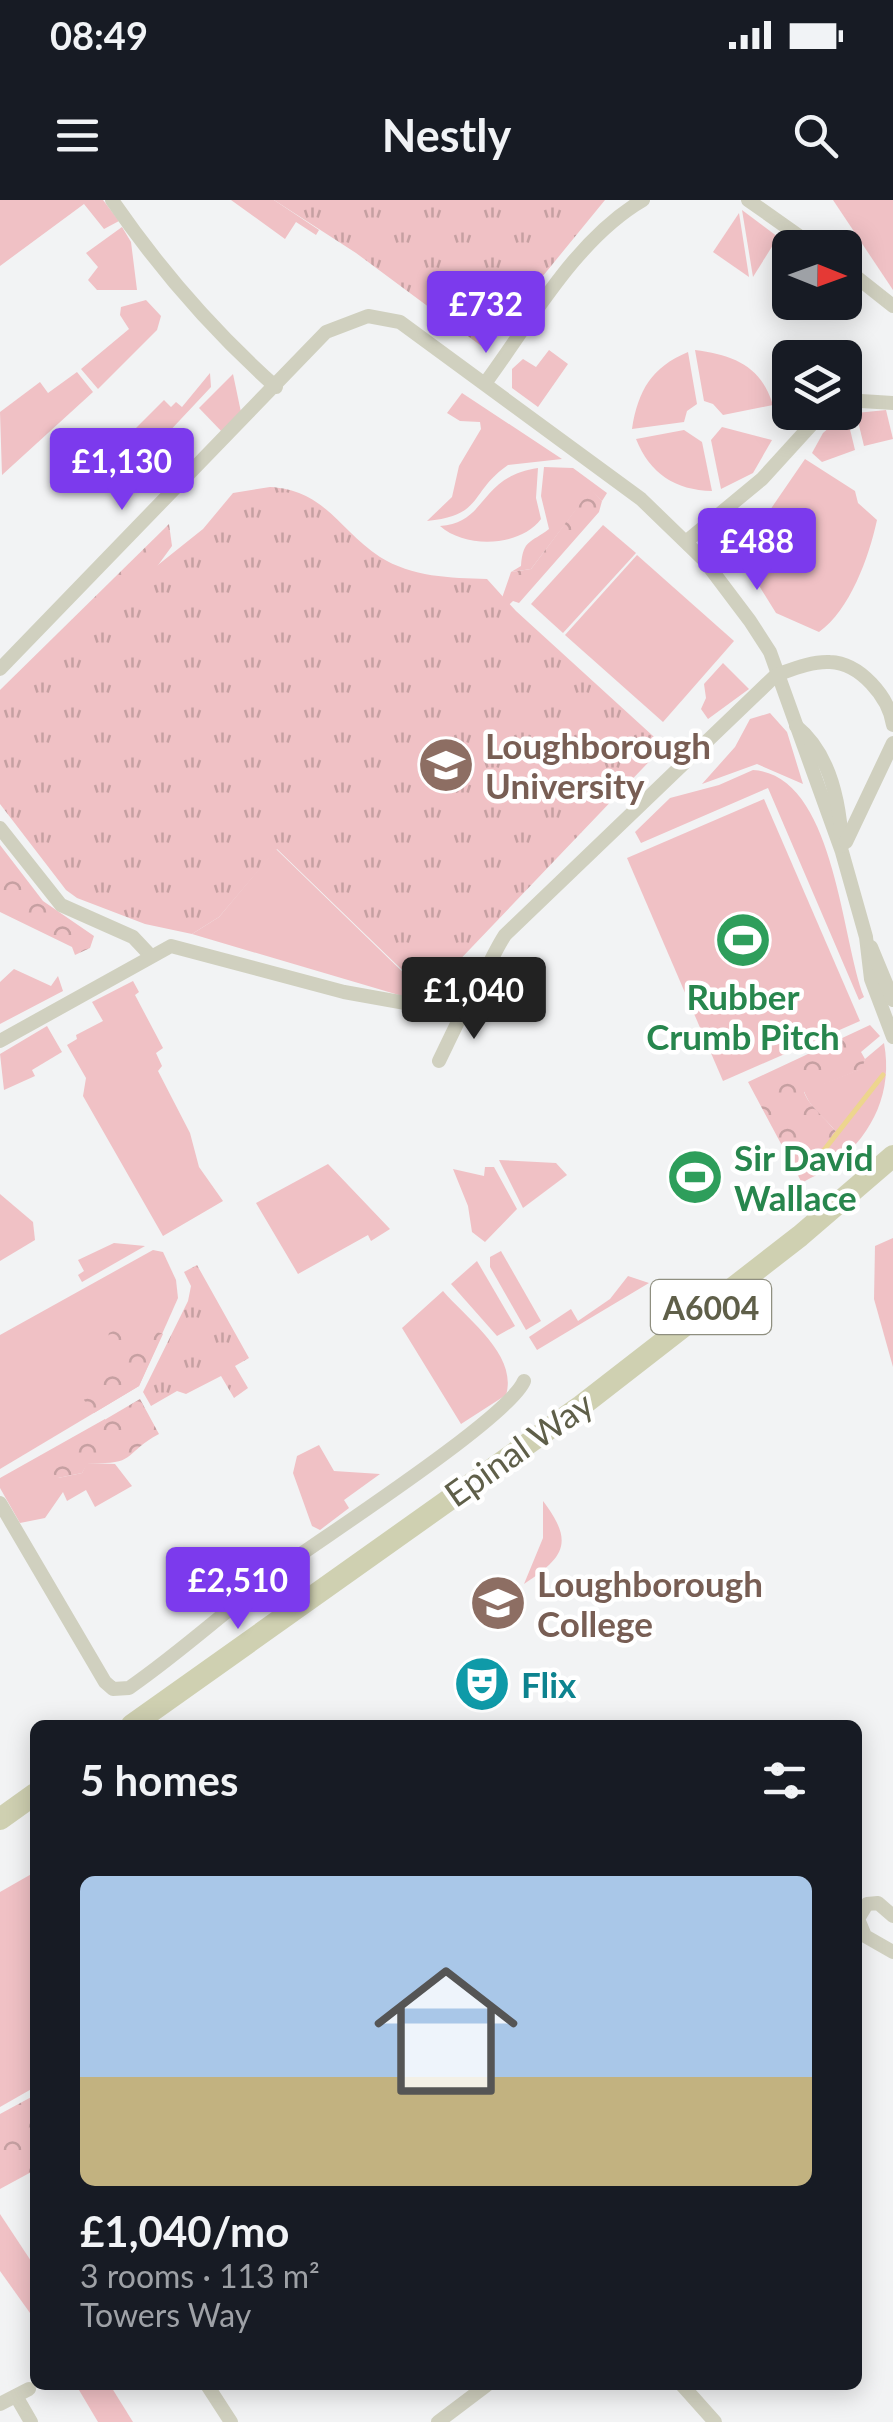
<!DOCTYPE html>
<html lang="en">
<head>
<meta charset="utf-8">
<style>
	body { margin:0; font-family:Lato,sans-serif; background:#20242c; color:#f1f3f6; height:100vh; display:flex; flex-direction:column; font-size:38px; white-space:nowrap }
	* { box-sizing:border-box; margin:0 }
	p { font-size:32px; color:#9ea1a6 }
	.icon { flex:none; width:55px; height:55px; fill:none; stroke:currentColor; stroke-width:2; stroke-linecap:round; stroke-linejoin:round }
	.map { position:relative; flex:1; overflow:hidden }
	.sheet { position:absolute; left:30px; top:1520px; width:832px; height:670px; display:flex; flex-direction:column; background:#171b24; border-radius:15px; box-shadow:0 5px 25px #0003 }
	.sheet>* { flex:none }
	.needle { width:65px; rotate:91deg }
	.controls { position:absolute; left:772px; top:30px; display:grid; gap:20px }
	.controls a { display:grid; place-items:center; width:90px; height:90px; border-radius:15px; background:#171b24; box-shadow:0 5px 25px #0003; font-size:50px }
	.price { position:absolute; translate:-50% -85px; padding:0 22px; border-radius:10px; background:#7c3aed; color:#fff; font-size:32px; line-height:65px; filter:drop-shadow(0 2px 5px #0008) }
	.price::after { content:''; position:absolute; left:50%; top:60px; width:30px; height:22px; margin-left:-15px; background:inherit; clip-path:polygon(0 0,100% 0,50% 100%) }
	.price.active { background:#222; color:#fff }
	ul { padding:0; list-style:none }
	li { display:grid; align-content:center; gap:20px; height:530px; padding:0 50px }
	li span { display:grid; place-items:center; height:310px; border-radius:15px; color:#555 }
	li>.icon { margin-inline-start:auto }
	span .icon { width:180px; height:180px; fill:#fffc; stroke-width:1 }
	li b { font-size:42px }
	h2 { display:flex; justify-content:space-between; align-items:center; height:120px; padding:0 50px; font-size:42px }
	.status { display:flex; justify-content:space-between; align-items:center; height:70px; padding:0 50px; background:#171b24; direction:ltr }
	.status svg { height:28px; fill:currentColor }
	header { display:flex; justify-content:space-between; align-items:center; height:130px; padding:0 50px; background:#171b24; font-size:45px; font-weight:700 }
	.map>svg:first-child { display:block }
</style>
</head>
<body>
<div class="status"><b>08:49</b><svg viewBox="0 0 49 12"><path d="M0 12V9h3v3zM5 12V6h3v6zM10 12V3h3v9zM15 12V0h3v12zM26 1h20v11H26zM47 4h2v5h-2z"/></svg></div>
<header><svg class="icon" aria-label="menu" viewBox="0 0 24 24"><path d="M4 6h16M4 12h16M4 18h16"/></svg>Nestly<svg class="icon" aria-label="search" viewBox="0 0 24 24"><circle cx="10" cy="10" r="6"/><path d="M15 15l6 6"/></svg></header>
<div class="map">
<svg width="893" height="2222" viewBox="0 0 893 2222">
	<defs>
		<pattern id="forest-crowns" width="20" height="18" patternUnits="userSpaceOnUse" patternTransform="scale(2.5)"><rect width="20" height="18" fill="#f0c1c5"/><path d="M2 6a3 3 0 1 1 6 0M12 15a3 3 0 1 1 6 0" fill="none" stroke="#c6a0a2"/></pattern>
		<pattern id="park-tufts" width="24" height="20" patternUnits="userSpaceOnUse" patternTransform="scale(2.5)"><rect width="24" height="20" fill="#f0c1c5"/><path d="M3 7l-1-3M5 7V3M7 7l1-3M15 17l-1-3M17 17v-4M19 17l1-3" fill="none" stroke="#c6a0a2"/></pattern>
	</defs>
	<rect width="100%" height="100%" fill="#f2f3f4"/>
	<g fill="#f0c1c5">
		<path d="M0,0h103l16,21 -15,8 -20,-25 -84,62z"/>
		<path d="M231,0h43l45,30 -3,5 -20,-13 -11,17z"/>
		<path d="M833,0h60v90z"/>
		<path d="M742,10l36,27 -25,40z"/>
		<path d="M739,13l10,64 -36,-25z"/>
		<path d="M122,27l9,15 6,48h-40l-9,-10 10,-13 -12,-14z"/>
		<path d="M146,100l15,16 -4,14 -59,59 -17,-20 48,-40 -9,-14 1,-8z"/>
		<path d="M549,150l19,14 -30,43 -26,-19v-19l11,-10 13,8z"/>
		<path d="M695,150c39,5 66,16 78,55l-50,10 -10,-11 -9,-3z"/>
		<path d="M688,152l9,52 -10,7 -3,11 -52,7c6,-39 20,-62 56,-77z"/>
		<path d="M77,172l16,20 -91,83 -2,-63 40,-30 8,11z"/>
		<path d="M210,173l1,14 -46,49 -12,3 -18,-10 29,-29 7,7 5,-5 6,5z"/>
		<path d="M233,174l9,43 -17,18 -26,-27z"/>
		<path d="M462,193l100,66 -54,6c-40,28 -23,50 -81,56l25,-24 7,-31 22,-37 -1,-7 -20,-1 -13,-8z"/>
		<path d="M886,210l7,29 -29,7 -8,-33z"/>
		<path d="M846,213l9,37 -33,12 -10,-9 11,-20z"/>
		<path d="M722,227l50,13 -19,33 -32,16 -10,-49z"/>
		<path d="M684,230l18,12 10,49c-37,-1 -62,-17 -76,-52z"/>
		<path d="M805,259l50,32 3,12 19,17c-8,37 -27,90 -58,112l-43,-19 -28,-45 9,-39z"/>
		<path d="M544,267l29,1 34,25 -5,8 -11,-11 -60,79 -20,3 10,-6c2,-27 10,-23 28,-37l-8,-33z"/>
		<path d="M538,268l-2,30 5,21c-21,28 -75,30 -101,7 48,-3 38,-49 98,-58z"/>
		<path d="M603,325l33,28 -73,80 -32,-29z"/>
		<path d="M637,355l97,86 -71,81 -98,-87z"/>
		<path d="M723,463l26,26 -41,30 -7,-10 5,-11 -2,-14z"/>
		<path d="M770,513l17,19 16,52 -46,-20 -55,20 33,-37 15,-28z"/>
		<path d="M753,570c82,5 88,169 111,227l-5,3 -91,-212 -127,55 -6,-11 35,-34 49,-13z"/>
		<path d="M764,599l96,222 -137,60 -96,-223z"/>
		<path d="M276,649l137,133 -4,16 -217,-64 27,-17z"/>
		<path d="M14,769l37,17 7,-10 5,15 -63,33v-42z"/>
		<path d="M133,781l6,11 -4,3 28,53 -7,5 6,13 -4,5 32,62 9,34 24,34 -60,35 -80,-140 3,-18 -19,-33 10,-6 -1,-4 27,-14 -11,-19z"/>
		<path d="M47,826l15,26 -30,18 3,6 -31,14 -4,-36z"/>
		<path d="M884,843c9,49 -11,89 -46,119 15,-34 -24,-41 -34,-71l57,-22 4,-10z"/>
		<path d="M499,960l57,3 11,12 -44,33z"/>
		<path d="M328,964l62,65 -19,12 -3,-6 -70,39 -42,-71z"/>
		<path d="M485,967h9l23,42 -32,33 -13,-10 -4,-26 -15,-37 31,7z"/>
		<path d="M0,994l33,28 2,18 -35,21z"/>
		<path d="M893,1038v129l-19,-68 1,-53z"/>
		<path d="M114,1043l31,3 -63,36 -4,-7 6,-4 -6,-11z"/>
		<path d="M153,1050l10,2 13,28 2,18 -39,88 -139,83v-134z"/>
		<path d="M501,1051l40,70 -15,9 -36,-63v-10z"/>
		<path d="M477,1061l38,65 -18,10 -46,-52z"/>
		<path d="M628,1076l21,7 -112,67 -8,-13 42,-28 7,12 32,-22z"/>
		<path d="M443,1091c25,29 75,64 63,104l-45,29 -59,-96z"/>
		<path d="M105,1219v4l-43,24 -4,31 24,-5 5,-10 28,1 17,22 -37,21 -9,-17 -19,11 -4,-9 -18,26 -25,5 -20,-35v-10z"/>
		<path d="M319,1245l15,26 46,3 -36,26 5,8 -29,22 -8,-4 -19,-53 4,-17z"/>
		<path d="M543,1301c32,42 21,56 -19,83l19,-46z"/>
		<path d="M35,1672v215l-35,20v-215z"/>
		<path d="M0,2014l35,53v53l-35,-49z"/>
		<path d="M76,2185h34l23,37h-35z"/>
	</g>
	<g fill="url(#forest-crowns)">
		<path d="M591,289l11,12 -3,11 -80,91 -6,-2 -18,17 16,-46 20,-3z"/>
		<path d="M169,324l3,22 -172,236v-92z"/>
		<path d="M0,645l43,56 51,35 -4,12 -15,7 -3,-8 -72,-35z"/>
		<path d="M870,825l10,11 -19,16 4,7 -3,10 -58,23c8,24 57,47 33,70 -8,9 -25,14 -35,21l-54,-101z"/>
		<path d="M129,1124l9,13 13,-7 12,4 -24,52 -45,27 -10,-13v-22l16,-12 9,-33z"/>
		<path d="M140,1199l19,35c-37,20 -21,31 -71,29l-6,10 -24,5 -7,-6 -2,-15 6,-8z"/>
		<path d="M35,1895v75l-35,19v-75z"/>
	</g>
	<g fill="url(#park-tufts)">
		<path d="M274,0h331l-121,148 -128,-95z"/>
		<path d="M270,287c55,3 68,42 110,70 32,20 70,21 107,22l29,32 148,135 -237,248 -150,-145 -58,68 -27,17 -47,-10 -68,-26 -11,-8 -66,-86v-113l203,-162 30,-36z"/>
		<path d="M197,1065l52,93 -14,8 13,22 -14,10 -13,-22 -35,18 -9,-3 -26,15 -8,-14 45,-91 3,-15 -7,-14z"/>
	</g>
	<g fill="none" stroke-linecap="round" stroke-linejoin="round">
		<path stroke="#edd58e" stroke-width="5" d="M817,959l66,-84"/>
		<g stroke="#d0d0bf" stroke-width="14">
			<path d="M112,0c48,70 100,130 164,187"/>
			<path d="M748,0l68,48"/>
			<path d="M845,68l48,38"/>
			<path d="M486,182c45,-61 90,-143 157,-182"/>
			<path d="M845,200l48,3"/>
			<path d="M687,341l75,-62 61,-67"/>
			<path d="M0,469l326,-337 42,-16 32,6 241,177 63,61 46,61 20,31 72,200 24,85 5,42 22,58"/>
			<path d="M796,526c35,28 44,77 46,120"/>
			<path d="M0,628l61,77 72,32 16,17"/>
			<path d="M846,642l47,-99"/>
			<path d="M871,747l22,53"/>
			<path d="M0,841l171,-95 173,46 111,20c22,-14 34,-53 50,-77l271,-260c17,-6 36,-14 54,-13 30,1 59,35 63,63"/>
			<path d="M439,861l27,-56"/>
			<path d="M0,1303l105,179 8,7 16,-1c55,-38 104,-84 158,-124 43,-31 222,-147 237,-183"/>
			<path d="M893,1716l-15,-13 -11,1 -9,15 7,17 28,16"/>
			<path d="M207,2185l24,37"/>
			<path d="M682,2185l33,37"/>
			<path d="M16,2196l15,26"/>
			<path d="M0,2204l29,-15"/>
			<path d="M438,2222l49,-37"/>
		</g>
		<g stroke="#cfd0b1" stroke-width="22">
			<path d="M132,1525l449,-319 219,-170 93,-80"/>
			<path d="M0,1619l35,-25"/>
		</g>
	</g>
	<defs>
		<g id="university-disc" transform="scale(2.875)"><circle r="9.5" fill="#8d6e63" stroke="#fff"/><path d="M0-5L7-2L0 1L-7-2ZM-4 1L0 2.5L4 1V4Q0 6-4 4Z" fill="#fff"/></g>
		<g id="stadium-disc" transform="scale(2.875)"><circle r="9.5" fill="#2e9e5b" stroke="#fff"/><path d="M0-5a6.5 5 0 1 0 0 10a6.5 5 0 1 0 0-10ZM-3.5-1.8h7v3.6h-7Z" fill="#fff"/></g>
		<g id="theatre-disc" transform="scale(2.875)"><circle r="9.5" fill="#0f9aa8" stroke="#fff"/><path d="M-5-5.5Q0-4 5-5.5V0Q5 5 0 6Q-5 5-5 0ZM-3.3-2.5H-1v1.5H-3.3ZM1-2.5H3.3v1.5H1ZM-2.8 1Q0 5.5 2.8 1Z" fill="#fff"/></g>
	</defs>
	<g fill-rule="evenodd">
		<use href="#university-disc" x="446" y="565"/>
		<use href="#stadium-disc" x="743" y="740"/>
		<use href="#stadium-disc" x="695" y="977"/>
		<use href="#university-disc" x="498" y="1403"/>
		<use href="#theatre-disc" x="482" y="1484"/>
	</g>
	<g text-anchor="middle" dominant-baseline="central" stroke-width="9" stroke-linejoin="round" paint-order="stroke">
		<rect fill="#fff" stroke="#8f8f80" stroke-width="2.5" x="651" y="1080" width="120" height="54" rx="8"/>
		<g font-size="32" font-weight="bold" fill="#5f5f49">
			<text x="711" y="1107">A6004</text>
		</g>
		<g font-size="35" font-weight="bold" fill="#785e54" stroke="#fff" text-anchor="start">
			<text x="485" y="545">Loughborough<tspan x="485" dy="40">University</tspan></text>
			<text x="537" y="1383">Loughborough<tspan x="537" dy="40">College</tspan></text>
		</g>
		<g font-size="35" font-weight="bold" fill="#27864d" stroke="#fff">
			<text x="743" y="796">Rubber<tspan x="743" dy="40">Crumb Pitch</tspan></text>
			<text x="734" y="957" text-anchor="start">Sir David<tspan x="734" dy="40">Wallace</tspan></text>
		</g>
		<g font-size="35" fill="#5f5f49" stroke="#fff">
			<text transform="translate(518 1248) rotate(-35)">Epinal Way</text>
		</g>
		<g font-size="35" font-weight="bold" fill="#0d838f" stroke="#fff" text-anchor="start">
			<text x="521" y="1484">Flix</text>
		</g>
	</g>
</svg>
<div class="controls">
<a><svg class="needle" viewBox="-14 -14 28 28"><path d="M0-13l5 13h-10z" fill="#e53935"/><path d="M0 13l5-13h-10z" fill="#9ea1a6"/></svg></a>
<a><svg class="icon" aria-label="layers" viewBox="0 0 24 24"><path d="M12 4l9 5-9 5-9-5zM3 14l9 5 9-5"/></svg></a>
</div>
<b class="price" style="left:486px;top:156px">£732</b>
<b class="price" style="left:122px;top:313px">£1,130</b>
<b class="price" style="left:757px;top:393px">£488</b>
<b class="price active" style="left:474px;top:842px">£1,040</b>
<b class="price" style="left:238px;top:1432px">£2,510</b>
<section class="sheet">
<h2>5 homes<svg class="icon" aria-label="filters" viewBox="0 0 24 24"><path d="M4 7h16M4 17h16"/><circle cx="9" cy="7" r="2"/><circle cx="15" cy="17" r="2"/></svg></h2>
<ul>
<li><span style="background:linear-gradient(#a9c7e8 65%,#c2b280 0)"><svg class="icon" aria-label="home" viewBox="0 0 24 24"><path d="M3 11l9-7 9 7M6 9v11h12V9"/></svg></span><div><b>£1,040/mo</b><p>3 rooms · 113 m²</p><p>Towers Way</p></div></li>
</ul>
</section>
</div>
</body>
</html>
